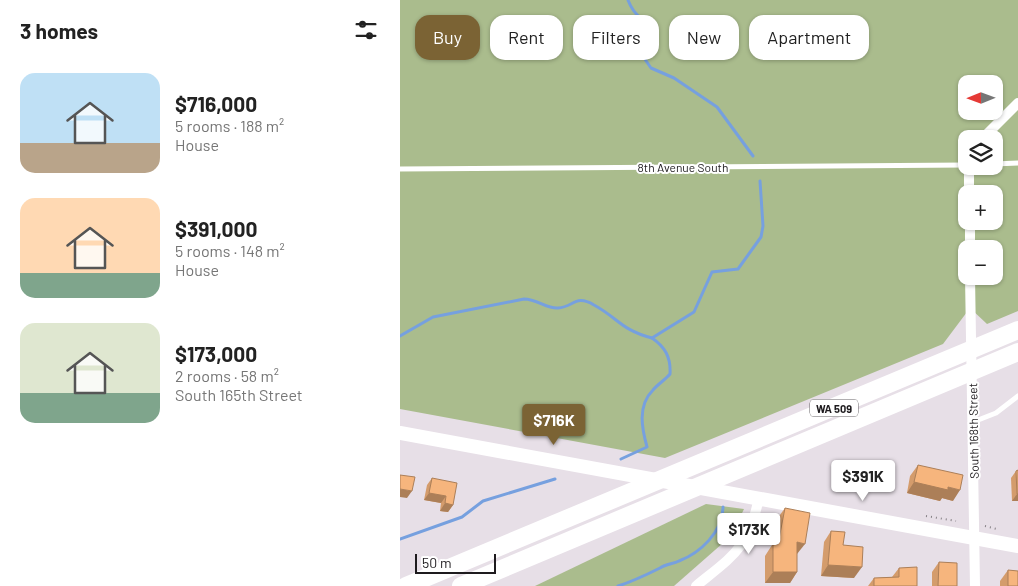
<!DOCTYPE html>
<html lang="en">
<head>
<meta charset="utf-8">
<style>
	body { margin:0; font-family:Barlow,sans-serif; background:#f6f6f6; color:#222; height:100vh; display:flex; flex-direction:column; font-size:19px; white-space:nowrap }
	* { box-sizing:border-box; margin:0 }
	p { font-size:16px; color:#767676 }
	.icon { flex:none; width:28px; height:28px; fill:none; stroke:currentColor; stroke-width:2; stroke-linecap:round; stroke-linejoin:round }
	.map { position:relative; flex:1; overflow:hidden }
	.details { display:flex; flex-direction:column; background:#fff; width:400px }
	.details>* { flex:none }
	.guide { position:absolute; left:15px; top:15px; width:475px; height:45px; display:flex; gap:10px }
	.needle { width:32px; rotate:269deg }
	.controls { position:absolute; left:558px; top:75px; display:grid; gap:10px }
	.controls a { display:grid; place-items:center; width:45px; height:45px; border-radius:10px; background:#fff; box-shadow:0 1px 4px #0004; font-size:25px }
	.scale { position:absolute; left:15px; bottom:12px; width:81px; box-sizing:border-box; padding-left:5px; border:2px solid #1e1b1e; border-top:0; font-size:14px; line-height:18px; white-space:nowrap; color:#1e1b1e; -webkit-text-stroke:4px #fff; paint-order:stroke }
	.price { position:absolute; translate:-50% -42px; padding:0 11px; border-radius:5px; background:#fff; color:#222; font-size:16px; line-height:32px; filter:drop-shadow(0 1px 2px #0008) }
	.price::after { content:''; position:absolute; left:50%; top:30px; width:15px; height:11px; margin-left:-8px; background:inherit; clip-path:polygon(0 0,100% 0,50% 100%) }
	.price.current { background:#7b6334; color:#fff }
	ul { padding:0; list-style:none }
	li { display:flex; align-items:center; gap:15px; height:125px; padding:0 20px }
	li span { display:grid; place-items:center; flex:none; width:140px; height:100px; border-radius:15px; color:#555 }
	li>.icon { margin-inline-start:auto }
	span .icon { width:60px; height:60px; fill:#fffc; stroke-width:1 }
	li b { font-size:21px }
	h2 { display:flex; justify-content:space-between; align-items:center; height:60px; padding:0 20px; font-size:21px }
	.tag { padding:0 18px; border-radius:15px; background:#fff; box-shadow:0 1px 4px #0004; font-size:18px; line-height:45px }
	.tag.current { background:#7b6334; color:#fff }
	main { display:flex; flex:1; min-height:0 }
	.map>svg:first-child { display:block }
</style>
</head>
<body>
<main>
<section class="details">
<h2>3 homes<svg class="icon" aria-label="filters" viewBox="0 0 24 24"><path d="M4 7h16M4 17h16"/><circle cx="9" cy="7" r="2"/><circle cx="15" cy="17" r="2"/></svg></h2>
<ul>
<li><span style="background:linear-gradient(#bfe0f5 70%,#b9a48a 0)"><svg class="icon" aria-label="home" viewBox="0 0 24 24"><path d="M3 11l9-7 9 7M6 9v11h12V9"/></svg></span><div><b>$716,000</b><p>5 rooms · 188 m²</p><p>House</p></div></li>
<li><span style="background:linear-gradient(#ffd9b3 75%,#7fa58c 0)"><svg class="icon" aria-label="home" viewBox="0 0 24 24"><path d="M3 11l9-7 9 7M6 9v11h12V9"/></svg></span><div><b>$391,000</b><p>5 rooms · 148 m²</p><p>House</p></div></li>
<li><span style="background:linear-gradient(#dfe7d0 70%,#7fa58c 0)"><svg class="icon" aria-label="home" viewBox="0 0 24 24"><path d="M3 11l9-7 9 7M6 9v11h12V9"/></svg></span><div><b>$173,000</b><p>2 rooms · 58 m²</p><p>South 165th Street</p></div></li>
</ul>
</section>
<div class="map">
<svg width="618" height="586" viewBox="0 0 618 586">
	<rect width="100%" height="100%" fill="#e7dfe7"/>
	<g fill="#aabc8d" fill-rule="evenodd">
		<path d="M0,0h618v311l-31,13 -17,-16 -27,36 -278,114 -265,-49zM566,84h28v27h-28zM566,139h28v27h-28zM566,194h28v27h-28zM566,249h28v27h-28z"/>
		<path d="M306,504l38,5 -13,27 -57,50h-139z"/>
	</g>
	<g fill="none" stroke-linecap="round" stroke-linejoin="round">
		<g stroke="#76a0df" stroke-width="3">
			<path d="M228,0c11,30 30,11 14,55l9,13 23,10 43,29 36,49"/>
			<path d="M0,336l33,-19 91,-18c13,0 23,10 34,9 16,-1 17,-14 36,-3 24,13 27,25 58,33"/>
			<path d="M221,459l26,-12c-5,-18 -10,-41 6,-57 5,-6 12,-10 17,-16 1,-17 -5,-27 -18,-36l42,-26 18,-40 26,-3 23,-32 2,-11 -3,-45"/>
			<path d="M0,539l62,-22 21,-16 72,-22"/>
			<path d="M218,586c16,-5 28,-11 42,-18 6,-4 13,-4 19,-7 21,-8 44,-29 44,-54"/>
		</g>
		<g stroke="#858085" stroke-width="2" stroke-dasharray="1 4" stroke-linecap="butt">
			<path d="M526,516l30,5"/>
			<path d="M585,526l12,3"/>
		</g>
		<g stroke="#fff" stroke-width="5">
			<path d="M594,164l24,-1"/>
			<path d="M0,169l566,-4"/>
			<path d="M573,422l23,-9 22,-17"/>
		</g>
		<g stroke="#fff" stroke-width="10">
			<path d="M582,139l36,-36"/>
			<path d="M569,166v28"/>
			<path d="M570,221v28"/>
			<path d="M570,276l5,310"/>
			<path d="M296,586c38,-31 53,-38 63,-89"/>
		</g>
		<path stroke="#fff" stroke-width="14" d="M0,433l618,113"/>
		<g stroke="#fff" stroke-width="18">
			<path d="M6,586l612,-256"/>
			<path d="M61,586l557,-234"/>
		</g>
	</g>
	<g fill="#d49c6c">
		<path d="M518,465l35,36 -11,-3 -2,3 -33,-8 3,-17z"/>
		<path d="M617,470h1v31h-6l-1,-23 5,-7z"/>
		<path d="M32,478l21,27 -5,7 -8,-1 1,-8 -17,-3 3,-15z"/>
		<path d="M385,508l12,46v18l-7,11h-25v-27l7,-11 5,-26z"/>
		<path d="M431,531l12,14 11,33 -33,-2 3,-34z"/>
		<path d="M539,562l18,24h-25v-14z"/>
		<path d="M499,568l18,18h-49l6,-8 18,-1z"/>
		<path d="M608,570l10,16h-18v-5z"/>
	</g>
	<g fill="#ac7f58">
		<path d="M514,482l34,5 12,3 -7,11 -11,-3 -2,3 -33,-8z"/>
		<path d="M0,489l12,2 -5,7 -7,-1z"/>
		<path d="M29,493l17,3 -5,7 -17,-3z"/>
		<path d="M617,494h1v7h-6z"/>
		<path d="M45,503l8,2 -5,7 -8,-1z"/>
		<path d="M397,542l8,2 -8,10z"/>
		<path d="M428,565l34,2 -8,11 -33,-2z"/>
		<path d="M373,572h24l-7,11h-25z"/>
	</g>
	<g fill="#f6b57d" stroke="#ac7f58">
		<path d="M518,465l45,10 -3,15 -12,-3v3l-34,-8z"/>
		<path d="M618,470v24h-1l-1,-23z"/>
		<path d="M0,475l15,2 -3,14 -12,-2z"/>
		<path d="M32,478l25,5 -4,22 -8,-2 1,-7 -17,-3z"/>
		<path d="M385,508l25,5 -5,31 -8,-2v30h-24v-27l5,-1z"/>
		<path d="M431,531l14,1 -2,13 20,2 -1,20 -34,-2z"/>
		<path d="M539,562l18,1v23h-19z"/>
		<path d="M517,567v19h-43v-8l25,-1v-9z"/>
		<path d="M608,570l10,1v15h-10z"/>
	</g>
	<g text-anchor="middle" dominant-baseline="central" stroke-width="4" stroke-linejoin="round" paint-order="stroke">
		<rect fill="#fff" stroke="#625f62" stroke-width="1" x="410" y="399.5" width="48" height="17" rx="4"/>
		<g font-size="11" font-weight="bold" fill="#1e1b1e">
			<text x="434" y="408">WA 509</text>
		</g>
		<g font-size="12" fill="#1e1b1e" stroke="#fff">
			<text x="283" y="167">8th Avenue South</text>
			<text transform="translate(573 431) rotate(-91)">South 168th Street</text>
		</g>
	</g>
</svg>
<div class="controls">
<a><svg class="needle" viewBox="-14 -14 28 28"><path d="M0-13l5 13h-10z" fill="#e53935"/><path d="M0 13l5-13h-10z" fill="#767676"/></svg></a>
<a><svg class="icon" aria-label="layers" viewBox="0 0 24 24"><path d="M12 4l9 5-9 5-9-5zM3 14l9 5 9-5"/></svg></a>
<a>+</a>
<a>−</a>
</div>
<div class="scale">50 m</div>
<b class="price current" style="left:154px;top:446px">$716K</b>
<b class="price" style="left:463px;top:502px">$391K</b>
<b class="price" style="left:349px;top:555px">$173K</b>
<div class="guide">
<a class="tag current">Buy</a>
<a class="tag">Rent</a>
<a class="tag">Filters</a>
<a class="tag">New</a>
<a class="tag">Apartment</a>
</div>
</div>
</main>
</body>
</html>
